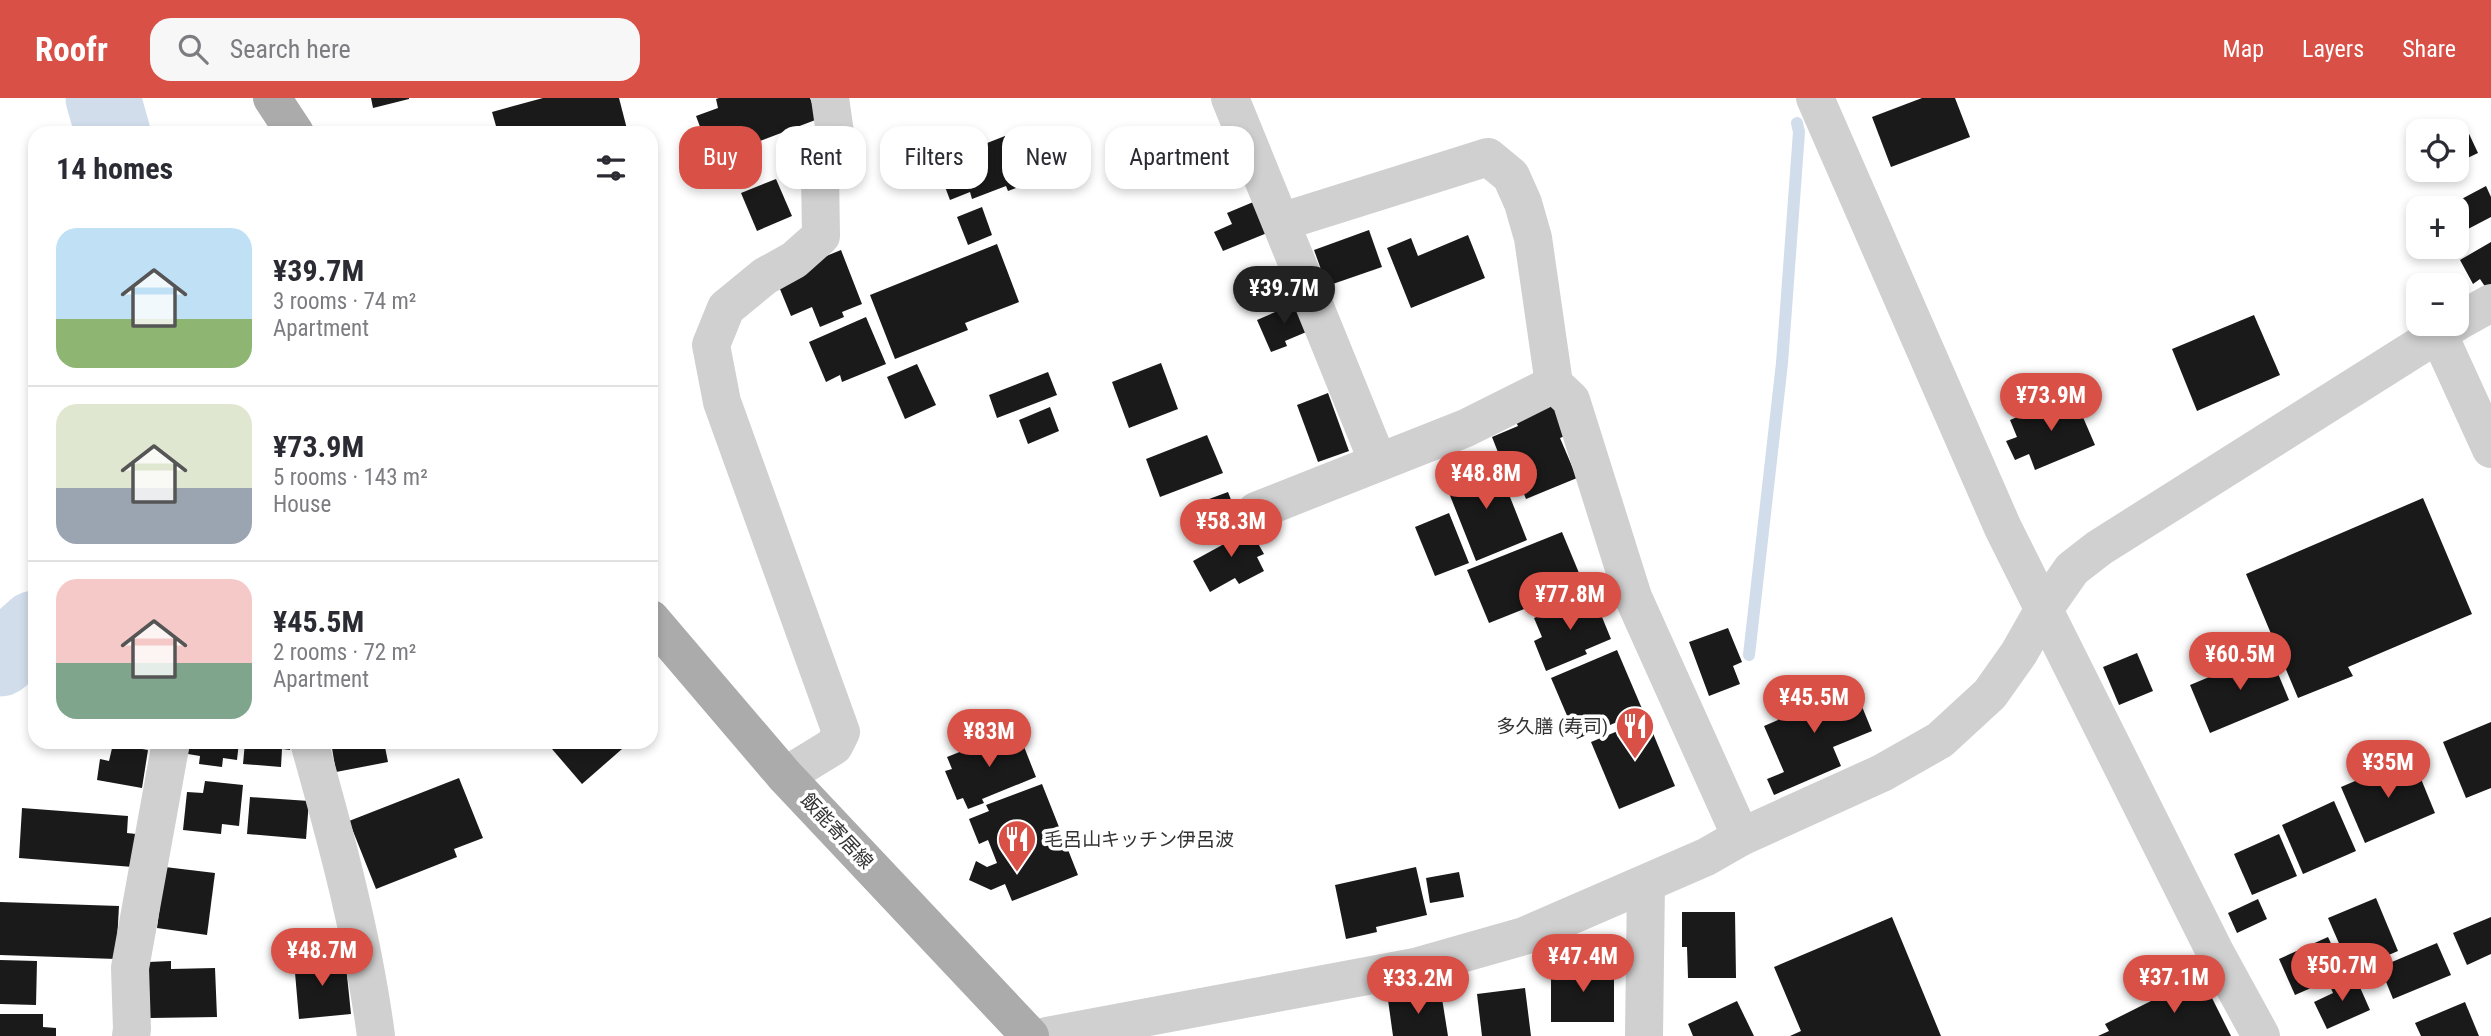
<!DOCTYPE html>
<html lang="en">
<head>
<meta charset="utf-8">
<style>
	body { margin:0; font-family:"Roboto Condensed","Noto Sans JP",sans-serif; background:#f7f7f7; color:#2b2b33; height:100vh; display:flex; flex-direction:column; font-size:26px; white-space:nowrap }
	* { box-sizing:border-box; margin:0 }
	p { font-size:23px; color:#7c7c81 }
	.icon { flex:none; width:38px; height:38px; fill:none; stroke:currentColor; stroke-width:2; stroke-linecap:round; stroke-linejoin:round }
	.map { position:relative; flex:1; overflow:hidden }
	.side { position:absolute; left:28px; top:28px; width:630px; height:623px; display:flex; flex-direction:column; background:#fff; border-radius:21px; box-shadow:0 4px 10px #0003 }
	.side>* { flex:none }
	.guide { position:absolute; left:679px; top:28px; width:665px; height:63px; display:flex; gap:14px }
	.buttons { position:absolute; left:2406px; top:21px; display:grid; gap:14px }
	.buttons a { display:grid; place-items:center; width:63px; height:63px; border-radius:14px; background:#fff; box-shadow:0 4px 10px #0003; font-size:35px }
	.price { position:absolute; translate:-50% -60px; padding:0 16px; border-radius:24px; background:#d85046; color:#fff; font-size:23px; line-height:46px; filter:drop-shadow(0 2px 4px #0008) }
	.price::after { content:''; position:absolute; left:50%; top:42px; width:21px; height:16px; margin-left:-10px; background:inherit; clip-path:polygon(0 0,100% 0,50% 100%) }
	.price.current { background:#222; color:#fff }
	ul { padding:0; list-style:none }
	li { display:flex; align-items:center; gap:21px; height:175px; padding:0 28px }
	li+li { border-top:2px solid #e1e1e2 }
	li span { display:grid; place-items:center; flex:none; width:196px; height:140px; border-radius:21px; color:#555 }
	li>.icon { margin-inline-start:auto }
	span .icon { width:84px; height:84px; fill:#fffc; stroke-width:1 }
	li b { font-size:30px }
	h2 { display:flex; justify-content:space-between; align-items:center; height:84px; padding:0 28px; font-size:30px }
	.chip { padding:0 24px; border-radius:21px; background:#fff; box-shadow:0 4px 10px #0003; font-size:24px; line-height:63px }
	.chip.current { background:#d85046; color:#fff }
	header { display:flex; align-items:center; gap:42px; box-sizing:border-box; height:98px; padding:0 35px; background:#d85046; color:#fff }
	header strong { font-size:33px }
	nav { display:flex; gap:38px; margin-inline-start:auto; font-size:24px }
	.search { width:490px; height:63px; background:#f7f7f7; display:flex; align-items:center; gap:18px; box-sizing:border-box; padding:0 24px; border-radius:21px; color:#7c7c81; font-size:26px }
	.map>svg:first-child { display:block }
</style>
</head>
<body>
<header>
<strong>Roofr</strong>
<div class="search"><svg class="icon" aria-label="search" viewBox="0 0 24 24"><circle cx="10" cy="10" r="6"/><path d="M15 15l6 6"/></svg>Search here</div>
<nav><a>Map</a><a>Layers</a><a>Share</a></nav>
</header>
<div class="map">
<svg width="2491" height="938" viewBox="0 0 2491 938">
	<rect width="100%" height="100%" fill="#fff"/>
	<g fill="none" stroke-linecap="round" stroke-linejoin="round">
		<path stroke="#d1ddeb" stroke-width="12" d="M1749,557l33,-292 17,-231 -2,-9"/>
		<g stroke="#d1ddeb" stroke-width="75">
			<path d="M103,0l10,35"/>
			<path d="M0,561l35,-31"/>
		</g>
	</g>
	<g fill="#1a1a1a">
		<path d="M371,0h38v1l-36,9z"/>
		<path d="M543,0h76l9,35h-130l-6,-21z"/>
		<path d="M719,0h91l8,21 -106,40 -16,-43 22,-8 -2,-9z"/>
		<path d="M1922,0h33l15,39 -79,30 -19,-50z"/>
		<path d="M2464,25l14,30 -21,10v-32h-10z"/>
		<path d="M1005,38l19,49 -16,6 -2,-5 -34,13 -2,-7 -20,8 -14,-37z"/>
		<path d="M776,81l16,37 -35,15 -16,-38z"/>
		<path d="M2486,88l5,11v20l-23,12 -14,-26z"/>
		<path d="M1258,102l14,31 -49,20 -9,-19 18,-8 -5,-11z"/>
		<path d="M982,109l10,28 -24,10 -11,-28z"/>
		<path d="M1369,132l13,37 -55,19 -13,-36z"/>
		<path d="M1468,137l17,43 -74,30 -24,-60 24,-10 7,18z"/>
		<path d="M2491,144v43l-5,3 -6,-9 -7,5 -13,-24z"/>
		<path d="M997,146l22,58 -54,21 3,7 -73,29 -25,-64z"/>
		<path d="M841,152l21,54 -20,8 2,5 -24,10 -8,-20 -21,9 -16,-39z"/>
		<path d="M1298,204l13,28 -26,11 2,5 -16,6 -14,-32z"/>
		<path d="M2254,217l26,60 -83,36 -25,-62z"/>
		<path d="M866,219l20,47 -44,18 -2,-7 -14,7 -17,-40z"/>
		<path d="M1161,265l17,46 -49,19 -17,-46z"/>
		<path d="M917,266l19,41 -31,14 -18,-42z"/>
		<path d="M1048,274l9,23 -60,23 -8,-23z"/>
		<path d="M1328,295l21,58 -31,11 -21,-57z"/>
		<path d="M2073,296l22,51 -60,25 -6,-16 -14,6 -9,-19 11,-4 -7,-17z"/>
		<path d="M1558,305l12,31 -10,4 17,40 -51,21 -15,-37 -8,3 -11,-28 26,-11 -3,-6z"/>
		<path d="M1050,309l9,24 -31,13 -9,-24z"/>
		<path d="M1207,337l16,38 -63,24 -14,-38z"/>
		<path d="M1495,361l32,81 -51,21 -29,-73 14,-6 -3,-8z"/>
		<path d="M1228,394l9,23 -28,11 -8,-24z"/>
		<path d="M2423,400l49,116 -124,53 5,9 -55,22 -52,-124z"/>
		<path d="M1449,415l20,50 -34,13 -20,-49z"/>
		<path d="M1246,424l18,32 -7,3 7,14 -25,13 -4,-6 -25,14 -17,-31 31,-17 -5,-7z"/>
		<path d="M1562,434l22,53 -95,38 -22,-53z"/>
		<path d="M1593,497l18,44 -26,11 2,4 -41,17 -12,-30 8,-4 -8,-19z"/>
		<path d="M1728,530l14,34 -9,4 7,18 -31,12 -20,-54z"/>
		<path d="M1617,552l26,61 -66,28 -26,-61z"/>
		<path d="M2269,554l20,48 -79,33 -20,-48z"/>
		<path d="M2137,555l16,38 -34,14 -16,-38z"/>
		<path d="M1823,589l5,11 26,-11 18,44 -39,16 8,19 -67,29 -7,-16 17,-7 -20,-46 14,-6 -5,-11z"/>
		<path d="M1647,621l28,67 -56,23 -28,-67z"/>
		<path d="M2491,624v66l-25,10 -23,-56z"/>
		<path d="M1017,631l19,48 -54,22 2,4 -16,6 -5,-11 -6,2 -12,-29 7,-2 -5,-12z"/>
		<path d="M189,644h50l-2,18 -14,-2 -1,9 -23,-3 1,-8 -12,-2z"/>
		<path d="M245,644h46l-1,8 -8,-1 -1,18 -38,-3z"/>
		<path d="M331,644h53l4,20 -52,10z"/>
		<path d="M546,644h84l-48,42z"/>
		<path d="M113,646l35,6 -6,38 -45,-8 3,-21 9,2z"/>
		<path d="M2412,659l23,56 -70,30 -24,-56z"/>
		<path d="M459,680l24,60 -29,11 3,8 -81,32 -27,-68z"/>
		<path d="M205,683l38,4 -4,41 -17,-2 -1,10 -38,-4 4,-38 16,1z"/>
		<path d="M1042,686l36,91 -66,26 -7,-17 -14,6 -22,-10 7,-19 11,6 10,-4 -9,-23 -9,4 -10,-25 20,-8 -3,-6z"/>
		<path d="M250,699l59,4 -3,38 -59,-5z"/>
		<path d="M2334,703l22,50 -53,23 -21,-49z"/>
		<path d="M22,710l106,8 -1,17 9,1 -3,33 -114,-9z"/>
		<path d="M2279,736l18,42 -45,19 -18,-41z"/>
		<path d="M165,769l50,6 -8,62 -50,-7z"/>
		<path d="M1416,769l11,48 -51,12 1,5 -31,7 -11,-54z"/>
		<path d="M1459,774l5,25 -34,6 -4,-25z"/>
		<path d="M2376,800l22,53 -47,20 -23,-53z"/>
		<path d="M2258,801l9,20 -30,14 -9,-20z"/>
		<path d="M0,804l119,4 -3,53 -116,-4z"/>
		<path d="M1682,814h53l1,66h-48l-1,-31h-5z"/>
		<path d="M1892,819l49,119h-151l11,-5 -27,-64z"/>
		<path d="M2491,819v37l-24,11 -14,-32z"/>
		<path d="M2328,839l17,36 -50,22 -16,-36z"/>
		<path d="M2437,845l14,32 -58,24 -13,-32z"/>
		<path d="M345,858l6,58 -52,5 -5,-58z"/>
		<path d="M0,862l37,1 -1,44 -36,-1z"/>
		<path d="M171,863v8l44,-1 2,49 -67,1 -2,-56z"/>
		<path d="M1578,866h36v58h-63v-54h27z"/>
		<path d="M2201,878l30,60h-133l11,-5 -4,-7z"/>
		<path d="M2355,878l15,34 -43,19 -13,-27 19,-9 -3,-7z"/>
		<path d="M1525,890l6,48h-49l-5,-42z"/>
		<path d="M1441,894l7,44h-55l-5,-36z"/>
		<path d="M1737,903l17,35h-61l-5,-12z"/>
		<path d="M2465,904l14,34h-58l-6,-13z"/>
		<path d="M0,916h43v13l13,1v8h-56z"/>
	</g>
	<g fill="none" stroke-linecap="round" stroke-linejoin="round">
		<g stroke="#d0d0d0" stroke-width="38">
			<path d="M1230,0l148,364"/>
			<path d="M1815,0l188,430 211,422 47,86"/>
			<path d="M1281,124l207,-65 23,19 12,27 10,35 21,146"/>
			<path d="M2457,224l34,-19"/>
			<path d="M2438,235l53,116"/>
			<path d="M1256,413l210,-83 88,-44 17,16 62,197 108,240"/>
			<path d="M309,644c27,96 54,195 67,294"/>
			<path d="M785,678l49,-30 7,-14 -119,-330 -11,-57 15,-37 39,-32 29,-16 27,-24 -1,-63 15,-40 -5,-35"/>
			<path d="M131,938l1,-7 -2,-61 41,-226"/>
			<path d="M1047,938l368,-69 109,-31 182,-79 35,-20 141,-64 58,-33 50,-46 29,-41 25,-44 28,-40 27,-21 355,-224"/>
			<path d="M1644,938l2,-152"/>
		</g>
		<g stroke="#ababab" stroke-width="38">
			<path d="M272,0l23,35"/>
			<path d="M651,521l134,157 245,260"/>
		</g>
	</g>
	<defs>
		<g id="restaurant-pin" transform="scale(2.0125)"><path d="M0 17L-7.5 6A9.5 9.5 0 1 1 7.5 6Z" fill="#d85046" stroke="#fff"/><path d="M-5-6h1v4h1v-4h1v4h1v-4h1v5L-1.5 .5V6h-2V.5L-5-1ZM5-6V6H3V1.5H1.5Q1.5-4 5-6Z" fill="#fff"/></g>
	</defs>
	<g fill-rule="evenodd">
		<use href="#restaurant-pin" x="1635" y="628"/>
		<use href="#restaurant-pin" x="1017" y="741"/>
	</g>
	<g text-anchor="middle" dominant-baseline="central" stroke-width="7" stroke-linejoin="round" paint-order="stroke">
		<g font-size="19" fill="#333" stroke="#fff" text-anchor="end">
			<text x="1608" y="628">多久膳 (寿司)</text>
			<text x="1044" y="741" text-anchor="start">毛呂山キッチン伊呂波</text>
		</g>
		<g font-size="19" fill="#333" stroke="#fff">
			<text transform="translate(837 733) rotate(47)">飯能寄居線</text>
		</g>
	</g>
</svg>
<div class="buttons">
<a><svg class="icon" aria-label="locate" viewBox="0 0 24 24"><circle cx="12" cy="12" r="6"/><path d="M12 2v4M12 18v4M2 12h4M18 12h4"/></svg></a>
<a>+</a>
<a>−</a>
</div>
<b class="price current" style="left:1284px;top:228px">¥39.7M</b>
<b class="price" style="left:2051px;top:335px">¥73.9M</b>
<b class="price" style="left:1486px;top:413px">¥48.8M</b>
<b class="price" style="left:1231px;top:461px">¥58.3M</b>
<b class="price" style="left:1570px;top:534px">¥77.8M</b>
<b class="price" style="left:2240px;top:594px">¥60.5M</b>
<b class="price" style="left:1814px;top:637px">¥45.5M</b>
<b class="price" style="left:989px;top:671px">¥83M</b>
<b class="price" style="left:2388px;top:702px">¥35M</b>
<b class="price" style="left:322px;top:890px">¥48.7M</b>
<b class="price" style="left:1583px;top:896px">¥47.4M</b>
<b class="price" style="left:2342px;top:905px">¥50.7M</b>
<b class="price" style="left:2174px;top:917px">¥37.1M</b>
<b class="price" style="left:1418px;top:918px">¥33.2M</b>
<div class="guide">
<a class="chip current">Buy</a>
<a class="chip">Rent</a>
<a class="chip">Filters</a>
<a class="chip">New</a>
<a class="chip">Apartment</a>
</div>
<section class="side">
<h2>14 homes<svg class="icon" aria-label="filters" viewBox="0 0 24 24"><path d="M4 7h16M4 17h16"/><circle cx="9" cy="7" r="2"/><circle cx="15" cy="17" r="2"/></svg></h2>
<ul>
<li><span style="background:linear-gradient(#bfe0f5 65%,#8fb573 0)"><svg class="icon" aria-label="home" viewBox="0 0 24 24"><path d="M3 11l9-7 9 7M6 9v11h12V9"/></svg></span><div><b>¥39.7M</b><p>3 rooms · 74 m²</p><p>Apartment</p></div></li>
<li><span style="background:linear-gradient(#dfe7d0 60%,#9aa5b1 0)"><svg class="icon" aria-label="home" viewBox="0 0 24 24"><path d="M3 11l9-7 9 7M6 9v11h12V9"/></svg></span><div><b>¥73.9M</b><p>5 rooms · 143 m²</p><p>House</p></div></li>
<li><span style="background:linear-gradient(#f6c9c9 60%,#7fa58c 0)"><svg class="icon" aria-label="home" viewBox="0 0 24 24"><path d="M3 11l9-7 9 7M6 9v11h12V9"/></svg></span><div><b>¥45.5M</b><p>2 rooms · 72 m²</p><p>Apartment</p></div></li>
</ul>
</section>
</div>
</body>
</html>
